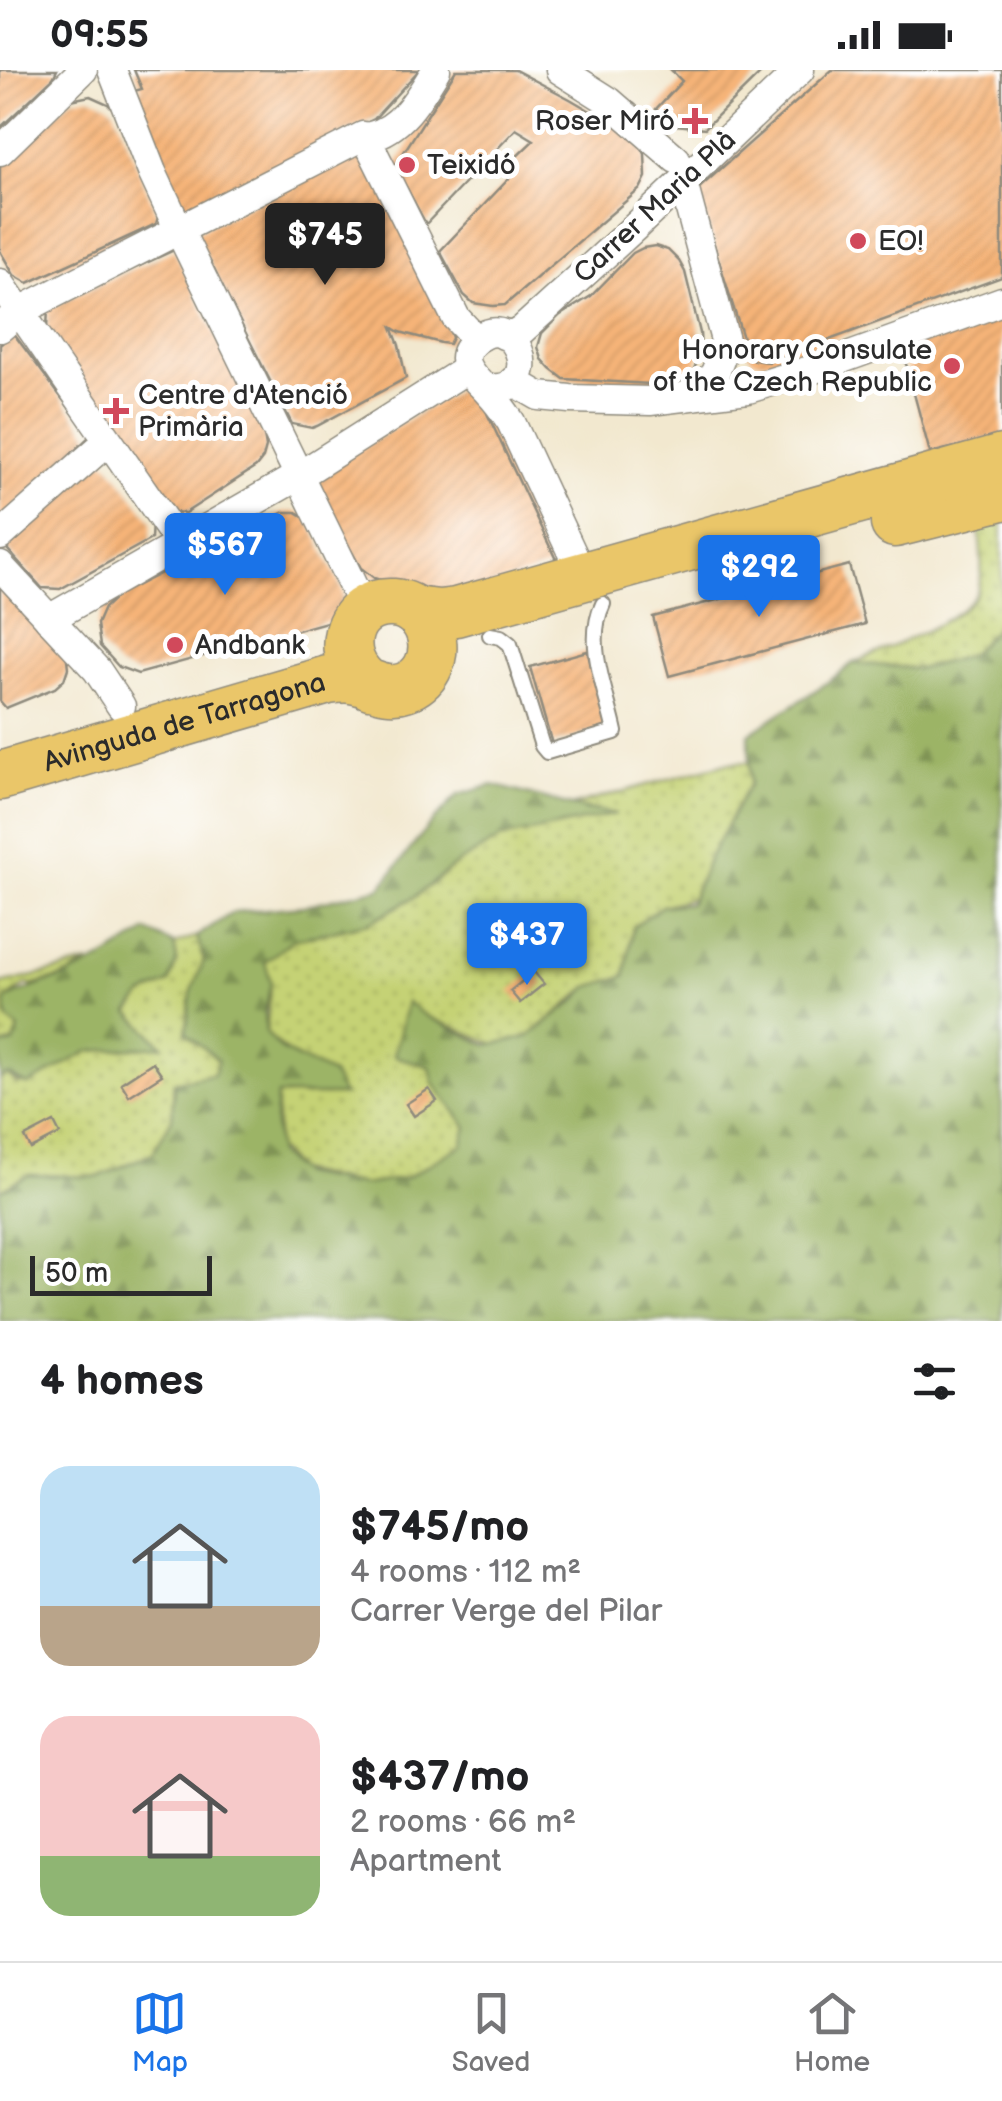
<!DOCTYPE html>
<html lang="en">
<head>
<meta charset="utf-8">
<style>
	body { margin:0; font-family:"Balsamiq Sans",sans-serif; background:#f6f6f6; color:#202124; height:100vh; display:flex; flex-direction:column; font-size:38px; white-space:nowrap }
	* { box-sizing:border-box; margin:0 }
	p { font-size:32px; color:#757577 }
	.icon { flex:none; width:55px; height:55px; fill:none; stroke:currentColor; stroke-width:2; stroke-linecap:round; stroke-linejoin:round }
	.map { position:relative; height:1251px; overflow:hidden }
	.sheet { display:flex; flex-direction:column; background:#fff; flex:1 }
	.sheet>* { flex:none }
	.scale { position:absolute; left:30px; bottom:25px; width:182px; box-sizing:border-box; padding-left:10px; border:5px solid #2b2b2b; border-top:0; font-size:28px; line-height:35px; white-space:nowrap; color:#2b2b2b; -webkit-text-stroke:8px #fff; paint-order:stroke }
	.price { position:absolute; translate:-50% -85px; padding:0 22px; border-radius:10px; background:#1a73e8; color:#fff; font-size:32px; line-height:65px; filter:drop-shadow(0 2px 5px #0008) }
	.price::after { content:''; position:absolute; left:50%; top:60px; width:30px; height:22px; margin-left:-15px; background:inherit; clip-path:polygon(0 0,100% 0,50% 100%) }
	.price.on { background:#222; color:#fff }
	ul { padding:0; list-style:none }
	li { display:flex; align-items:center; gap:30px; height:250px; padding:0 40px }
	li span { display:grid; place-items:center; flex:none; width:280px; height:200px; border-radius:30px; color:#555 }
	li>.icon { margin-inline-start:auto }
	span .icon { width:120px; height:120px; fill:#fffc; stroke-width:1 }
	li b { font-size:42px }
	h2 { display:flex; justify-content:space-between; align-items:center; height:120px; padding:0 40px; font-size:42px }
	.status { display:flex; justify-content:space-between; align-items:center; height:70px; padding:0 50px; background:#fff; direction:ltr }
	.status svg { height:28px; fill:currentColor }
	.menu { display:flex; justify-content:space-around; align-items:center; height:140px; border-top:2px solid #e0e0e0; background:#fff; font-size:28px; color:#757577 }
	.menu a { display:grid; justify-items:center; gap:5px }
	.menu .on { color:#1a73e8 }
	.map>svg:first-child { display:block }
</style>
</head>
<body>
<div class="status"><b>09:55</b><svg viewBox="0 0 49 12"><path d="M0 12V9h3v3zM5 12V6h3v6zM10 12V3h3v9zM15 12V0h3v12zM26 1h20v11H26zM47 4h2v5h-2z"/></svg></div>
<div class="map">
<svg width="1002" height="1251" viewBox="0 0 1002 1251">
	<defs>
		<pattern id="grass-dots" width="8" height="8" patternUnits="userSpaceOnUse" patternTransform="scale(2.5)"><rect width="8" height="8" fill="#c5d274"/><path d="M2 2h.1M6 6h.1" fill="none" stroke="#a9b465" stroke-width="1.8" stroke-linecap="round"/></pattern>
		<pattern id="forest-firs" width="22" height="20" patternUnits="userSpaceOnUse" patternTransform="scale(2.5)"><rect width="22" height="20" fill="#9cb466"/><path d="M5 1l3.5 6h-7zM16 11l3.5 6h-7z" fill="#7f9354"/></pattern>
		<pattern id="building-hatch" width="6" height="6" patternUnits="userSpaceOnUse" patternTransform="scale(2.5)"><rect width="6" height="6" fill="#f6b478"/><path d="M-1 1l2-2M0 6l6-6M5 7l2-2" fill="none" stroke="#d39b68"/></pattern>
	</defs>
	<rect width="100%" height="100%" fill="#fff"/>
	<filter id="ink" filterUnits="userSpaceOnUse"><feTurbulence type="fractalNoise" baseFrequency=".01" numOctaves="2"/><feDisplacementMap in="SourceGraphic" scale="20" xChannelSelector="R" yChannelSelector="G"/><feConvolveMatrix kernelMatrix="1 2 1 2 8 2 1 2 1" color-interpolation-filters="sRGB"/></filter>
	<filter id="wash" filterUnits="userSpaceOnUse"><feTurbulence type="fractalNoise" baseFrequency=".0048" numOctaves="4" result="noise"/><feDisplacementMap in="SourceGraphic" scale="40" xChannelSelector="R" yChannelSelector="G"/><feGaussianBlur stdDeviation="2.25" result="paint"/><feColorMatrix in="noise" values="0 0 0 0 0 0 0 0 0 0 0 0 0 0 0 0 0 1.4 0 .05"/><feComposite in="paint" operator="in"/></filter>
	<g filter="url(#wash)">
		<rect width="100%" height="100%" fill="#f2e8cf"/>
		<g fill="url(#grass-dots)" stroke="#787e50" stroke-width="2.5">
			<path d="M1002,453v100l-34,33 -49,13 -66,-6c28,-12 113,-44 124,-71 8,-20 3,-43 2,-64z"/>
			<path d="M750,692v21l-41,75 -17,40 -30,8 -37,70 -37,11 -60,50 -34,7 -68,-28 -20,-11 -11,49 35,13 3,14 34,46 -5,18 -56,33 -43,7 -66,-14 -20,-23v-53h65l-26,-29 -28,-13 -22,-20 5,-50 -6,-21 27,-22 76,-17 48,-27 42,-33 43,-25 111,-24 -41,-8 155,-43z"/>
			<path d="M197,866l7,24 -13,34 27,66 -4,14 -40,8 -2,37 -19,34 -55,24 -70,-2 -28,16v-112l7,-4 11,9 29,-10 42,-23 73,-6 -33,-33 15,-18 25,-11 8,-23 -3,-16z"/>
			<path d="M89,893l-22,13 -36,10 -4,-2 -22,16 3,20 11,9 -5,14 -14,3v-62z"/>
		</g>
		<g fill="url(#forest-firs)" stroke="#647048" stroke-width="2.5">
			<path d="M1002,553v698h-1002v-130l28,-16 70,2 55,-24 19,-34 2,-37 40,-8 4,-14 -32,-27 5,-39 13,-34 -7,-24 37,-24 69,-6 77,-18 47,-60 31,-33 35,-10 78,21 45,8 -115,24 -43,25 -42,33 -48,27 -76,17 -27,22 6,21 -6,29 1,21 17,18 49,23 11,21h-66l-2,29 3,30 23,20 62,11 43,-7 56,-33 5,-18 -33,-43 -4,-17 -36,-11 13,-54 19,14 61,29 41,-8 47,-36 13,-14 37,-11 8,-49 29,-21 28,-3 19,-45 41,-75 -1,-49c34,-24 72,-44 104,-71l66,6 49,-13z"/>
			<path d="M147,861l27,13 3,16 -8,23 -25,11 -15,18 34,34 -74,5 -61,34 -21,-10 -7,4v-33l14,-3 5,-14 -11,-9 -3,-20c22,-12 36,-15 59,-23 29,-11 58,-29 83,-46z"/>
		</g>
		<g id="blocks">
			<g fill="url(#building-hatch)">
				<path d="M0,0h57l-4,8 -53,50z"/>
				<path d="M134,0h285l-45,49 -191,94 -49,-122 8,-2z"/>
				<path d="M456,0h59l55,29 60,35 10,10 5,10 1,23 -6,12 -135,116 -12,1 -20,-3 -9,-8 -24,-44 80,-84 -8,-6 22,-21 -18,-11 -90,95 -31,-58z"/>
				<path d="M671,0h93l-59,58 -30,-3 -19,-16 26,-28z"/>
				<path d="M832,0h170v207l-233,85 -16,-2 -5,-6 -51,-164z"/>
				<path d="M90,26l18,8 6,6 44,107 -2,7 -128,59 -14,-8 -14,-24v-85l71,-66z"/>
				<path d="M361,76l84,169 7,23 -3,6 -8,-1 -41,-11 -8,-5 7,18 7,33 -89,48 -5,2 -20,-4 -97,-191z"/>
				<path d="M655,176l13,4 11,11 6,11 15,61 1,17 -8,22 -9,8 -16,5 -104,-6 -13,-10 -9,-10 -4,-12 4,-14 17,-17 32,-20 42,-43 10,-5z"/>
				<path d="M174,180l90,185 2,12 -3,11 -7,9 -71,46 -11,-1 -8,-11 -119,-172 1,-21z"/>
				<path d="M1002,244v122l-72,17 -28,-104z"/>
				<path d="M13,263l77,103 -90,87v-178z"/>
				<path d="M462,318l15,4 81,172 -92,30 -70,-9 -22,-7 -13,-10 -50,-90z"/>
				<path d="M95,389l13,4 44,58 -1,18 -91,50 -18,-1 -41,-46z"/>
				<path d="M284,442h12l12,7 35,72v14l-9,15 -196,54 -19,-7 -19,-21 -3,-22 7,-16 14,-13z"/>
				<path d="M849,495l16,59 -196,52 -16,-59z"/>
				<path d="M0,513l63,68 4,8 1,9 -4,12 -9,8 -49,20 -6,-7z"/>
				<path d="M587,581l22,77 -57,16 -22,-77z"/>
				<path d="M534,902l10,12 -24,19 -10,-12z"/>
				<path d="M153,992l9,13 -33,21 -8,-13z"/>
				<path d="M429,1019l8,12 -23,15 -8,-12z"/>
				<path d="M54,1052l6,12 -29,15 -6,-12z"/>
			</g>
		</g>
	</g>
	<g filter="url(#ink)">
		<use href="#blocks" fill-opacity="0" stroke="#8e8a7d" stroke-width="2.5"/>
		<g fill="none" stroke-linecap="round" stroke-linejoin="round">
			<g stroke="#8e8a7d" stroke-width="18">
				<path id="lane" d="M490,565l11,2 9,7 32,102 5,6 68,-20c-8,-39 -31,-89 -12,-128"/>
			</g>
			<g stroke="#8e8a7d" stroke-width="31">
				<g id="street">
					<path d="M112,0l40,102 27,58 186,381"/>
					<path d="M560,0l49,31 67,58"/>
					<path d="M371,66c31,-7 49,-40 65,-66"/>
					<path d="M0,81l83,-81"/>
					<path d="M683,113l43,161 -11,29 -12,14 -19,10"/>
					<path d="M0,213l180,261"/>
					<path d="M0,258l20,-17 343,-175 3,2 90,180 16,17 10,1"/>
					<path d="M504,265h10l8,-5 113,-103 165,-157"/>
					<path d="M513,311l26,15 31,3 80,2 98,-12 69,-21 185,-67"/>
					<path d="M484,317c64,12 35,-82 -8,-47 -24,20 -3,36 11,51 9,9 17,20 24,31l62,133v17l-7,9"/>
					<path d="M0,466l101,-89"/>
					<path d="M0,496l97,104 24,36"/>
					<path d="M49,549l251,-144 167,-106"/>
				</g>
			</g>
			<g stroke="#8e8a7d" stroke-width="51">
				<g id="highway">
					<path d="M895,453l107,-27"/>
					<path d="M414,541l25,3 17,-2 546,-153"/>
					<path id="s1" d="M0,706l328,-96c8,-1 16,-2 23,-1 20,3 34,15 54,8 42,-15 34,-80 -12,-84 -48,-3 -62,55 -23,82"/>
				</g>
			</g>
			<use href="#lane" stroke="#fff" stroke-width="14"/>
			<use href="#street" stroke="#fff" stroke-width="28"/>
			<use href="#highway" stroke="#eac669" stroke-width="48"/>
		</g>
	</g>
	<g fill="#d1495b" stroke="#fff" stroke-width="4">
		<path d="M690 36h10v10h10v10h-10v10h-10v-10h-10v-10h10z"/>
		<circle cx="407" cy="95" r="10"/>
		<circle cx="858" cy="171" r="10"/>
		<circle cx="952" cy="296" r="10"/>
		<path d="M111 326h10v10h10v10h-10v10h-10v-10h-10v-10h10z"/>
		<circle cx="175" cy="575" r="10"/>
	</g>
	<g text-anchor="middle" dominant-baseline="central" stroke-width="10" stroke-linejoin="round" paint-order="stroke">
		<g font-size="28" fill="#2b2b2b" stroke="#fff" text-anchor="start">
			<text x="675" y="51" text-anchor="end">Roser Miró</text>
			<text x="427" y="95">Teixidó</text>
			<text x="878" y="171">EO!</text>
			<text x="932" y="280" text-anchor="end">Honorary Consulate<tspan x="932" dy="32">of the Czech Republic</tspan></text>
			<text x="138" y="325">Centre d'Atenció<tspan x="138" dy="32">Primària</tspan></text>
			<text x="195" y="575">Andbank</text>
		</g>
		<g font-size="28" fill="#2b2b2b" stroke="#fff">
			<text transform="translate(655 137) rotate(-43)">Carrer Maria Plà</text>
			<text stroke="none"><textPath href="#s1" startOffset="192">Avinguda de Tarragona</textPath></text>
		</g>
	</g>
</svg>
<div class="scale">50 m</div>
<b class="price on" style="left:325px;top:218px">$745</b>
<b class="price" style="left:225px;top:528px">$567</b>
<b class="price" style="left:759px;top:550px">$292</b>
<b class="price" style="left:527px;top:918px">$437</b>
</div>
<section class="sheet">
<h2>4 homes<svg class="icon" aria-label="filters" viewBox="0 0 24 24"><path d="M4 7h16M4 17h16"/><circle cx="9" cy="7" r="2"/><circle cx="15" cy="17" r="2"/></svg></h2>
<ul>
<li><span style="background:linear-gradient(#bfe0f5 70%,#b9a48a 0)"><svg class="icon" aria-label="home" viewBox="0 0 24 24"><path d="M3 11l9-7 9 7M6 9v11h12V9"/></svg></span><div><b>$745/mo</b><p>4 rooms · 112 m²</p><p>Carrer Verge del Pilar</p></div></li>
<li><span style="background:linear-gradient(#f6c9c9 70%,#8fb573 0)"><svg class="icon" aria-label="home" viewBox="0 0 24 24"><path d="M3 11l9-7 9 7M6 9v11h12V9"/></svg></span><div><b>$437/mo</b><p>2 rooms · 66 m²</p><p>Apartment</p></div></li>
</ul>
</section>
<nav class="menu">
<a class="on"><svg class="icon" aria-label="map" viewBox="0 0 24 24"><path d="M3 6l6-2 6 2 6-2v14l-6 2-6-2-6 2zM9 4v14M15 6v14"/></svg>Map</a>
<a><svg class="icon" aria-label="saved" viewBox="0 0 24 24"><path d="M7 4h10v16l-5-4-5 4z"/></svg>Saved</a>
<a><svg class="icon" aria-label="home" viewBox="0 0 24 24"><path d="M3 11l9-7 9 7M6 9v11h12V9"/></svg>Home</a>
</nav>
</body>
</html>
